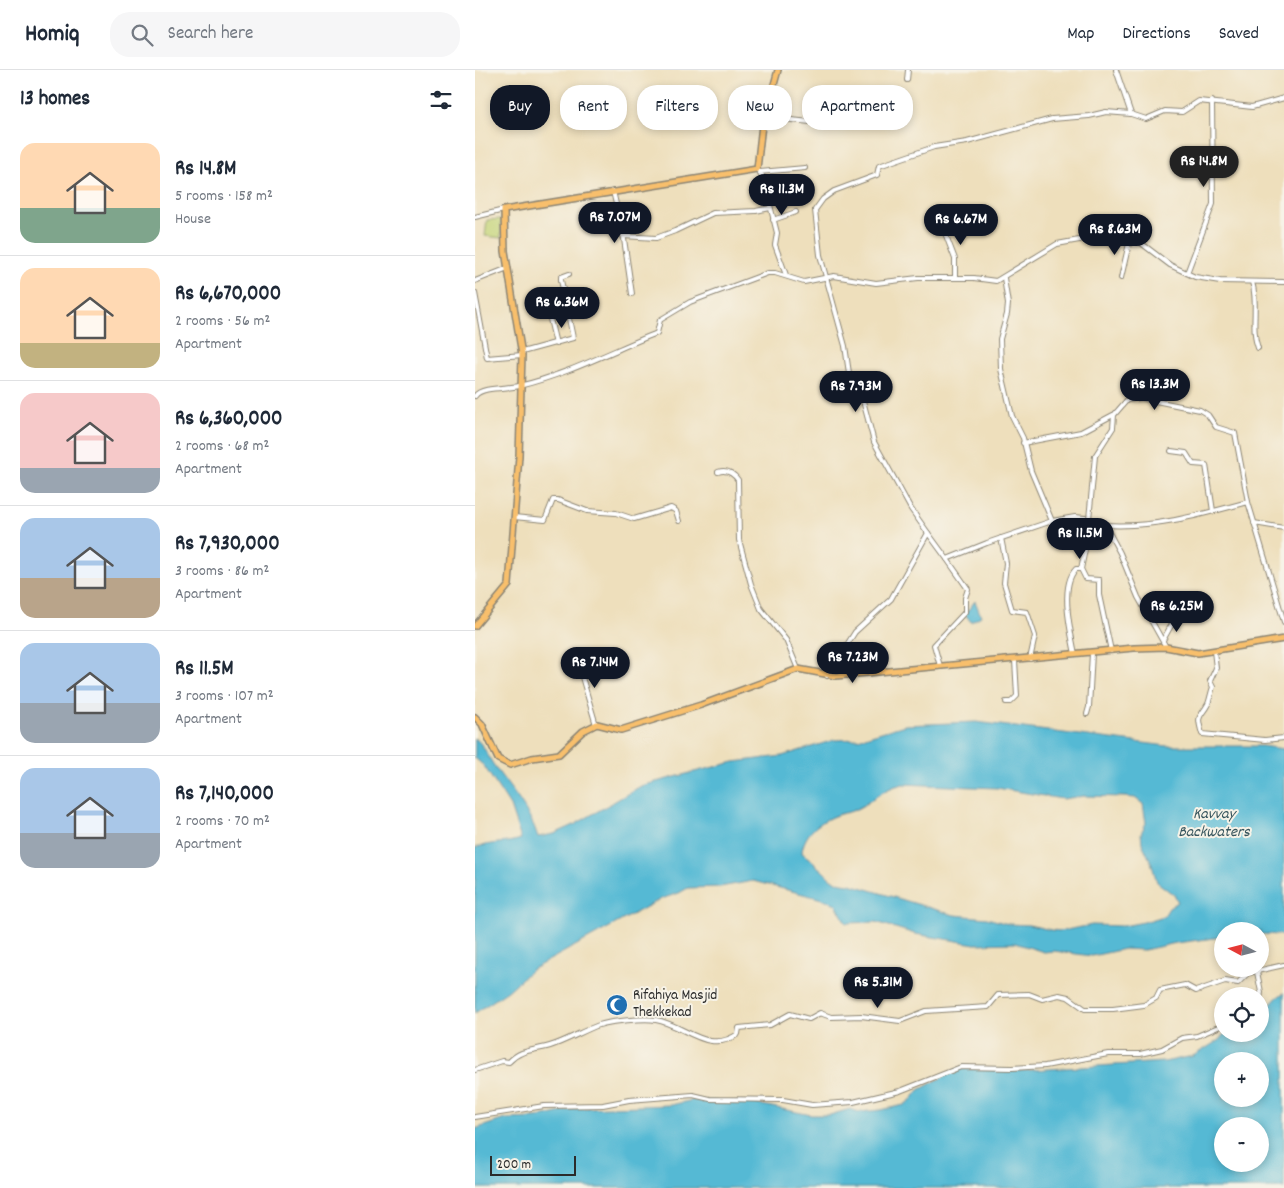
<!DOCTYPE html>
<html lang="en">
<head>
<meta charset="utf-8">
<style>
	body { margin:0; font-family:Dekko,sans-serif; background:#f6f6f7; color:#1f2937; height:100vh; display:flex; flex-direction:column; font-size:19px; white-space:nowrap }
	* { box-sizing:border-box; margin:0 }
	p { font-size:16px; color:#747a83 }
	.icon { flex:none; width:28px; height:28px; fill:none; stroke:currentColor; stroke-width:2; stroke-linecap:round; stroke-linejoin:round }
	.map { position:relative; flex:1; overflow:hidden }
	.drawer { display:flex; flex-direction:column; background:#fff; width:475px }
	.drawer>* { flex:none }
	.hud { position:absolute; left:15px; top:15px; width:475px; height:45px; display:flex; gap:10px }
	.needle { width:32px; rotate:277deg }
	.buttons { position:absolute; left:739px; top:852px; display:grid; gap:10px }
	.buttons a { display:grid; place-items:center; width:55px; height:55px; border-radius:50%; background:#fff; box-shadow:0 2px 8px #0003; font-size:25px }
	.scale { position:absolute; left:15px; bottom:12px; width:86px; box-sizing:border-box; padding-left:5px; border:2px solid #2b2b2b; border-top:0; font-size:14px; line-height:18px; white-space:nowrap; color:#2b2b2b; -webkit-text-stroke:4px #f7f3e8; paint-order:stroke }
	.price { position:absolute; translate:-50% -42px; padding:0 11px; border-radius:18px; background:#111827; color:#fff; font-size:16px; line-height:32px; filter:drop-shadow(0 1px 2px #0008) }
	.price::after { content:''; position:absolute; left:50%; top:30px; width:15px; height:11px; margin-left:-8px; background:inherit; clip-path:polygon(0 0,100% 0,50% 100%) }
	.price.selected { background:#222; color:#fff }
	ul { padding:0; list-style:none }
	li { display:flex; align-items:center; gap:15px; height:125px; padding:0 20px }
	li+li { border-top:1px solid #e0e1e3 }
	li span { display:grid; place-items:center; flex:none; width:140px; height:100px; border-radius:15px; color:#555 }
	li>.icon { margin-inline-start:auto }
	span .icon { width:60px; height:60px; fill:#fffc; stroke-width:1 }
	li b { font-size:21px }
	h2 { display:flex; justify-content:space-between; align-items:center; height:60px; padding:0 20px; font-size:21px }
	.chip { padding:0 18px; border-radius:20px; background:#fff; box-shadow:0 2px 8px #0003; font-size:18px; line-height:45px }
	.chip.selected { background:#111827; color:#fff }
	header { display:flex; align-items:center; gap:30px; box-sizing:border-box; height:70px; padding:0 25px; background:#fff; border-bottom:1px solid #e0e1e3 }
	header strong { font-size:24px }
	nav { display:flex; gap:28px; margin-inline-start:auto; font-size:18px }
	.search { width:350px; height:45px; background:#f6f6f7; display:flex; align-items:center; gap:12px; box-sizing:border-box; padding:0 18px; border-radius:20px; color:#747a83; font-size:19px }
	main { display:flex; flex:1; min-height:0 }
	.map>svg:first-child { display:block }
</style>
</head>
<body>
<header>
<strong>Homiq</strong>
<div class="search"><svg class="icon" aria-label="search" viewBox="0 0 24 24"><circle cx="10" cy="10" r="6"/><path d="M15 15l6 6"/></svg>Search here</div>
<nav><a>Map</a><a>Directions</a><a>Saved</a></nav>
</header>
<main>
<section class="drawer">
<h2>13 homes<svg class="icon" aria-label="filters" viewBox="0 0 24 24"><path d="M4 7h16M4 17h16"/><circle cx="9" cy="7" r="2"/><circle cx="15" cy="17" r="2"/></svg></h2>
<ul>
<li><span style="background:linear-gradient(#ffd9b3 65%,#7fa58c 0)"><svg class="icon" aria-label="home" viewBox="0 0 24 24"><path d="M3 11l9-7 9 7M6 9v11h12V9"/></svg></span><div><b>Rs 14.8M</b><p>5 rooms · 158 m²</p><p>House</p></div></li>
<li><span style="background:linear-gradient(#ffd9b3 75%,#c2b280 0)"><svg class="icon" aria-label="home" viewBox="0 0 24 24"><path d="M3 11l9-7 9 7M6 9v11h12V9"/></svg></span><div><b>Rs 6,670,000</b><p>2 rooms · 56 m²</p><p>Apartment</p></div></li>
<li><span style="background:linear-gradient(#f6c9c9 75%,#9aa5b1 0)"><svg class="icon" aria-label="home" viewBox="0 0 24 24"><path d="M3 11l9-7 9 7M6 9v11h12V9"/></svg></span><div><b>Rs 6,360,000</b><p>2 rooms · 68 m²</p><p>Apartment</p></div></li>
<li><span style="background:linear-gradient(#a9c7e8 60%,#b9a48a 0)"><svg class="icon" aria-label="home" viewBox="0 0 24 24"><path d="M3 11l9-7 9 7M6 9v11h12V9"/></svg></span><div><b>Rs 7,930,000</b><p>3 rooms · 86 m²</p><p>Apartment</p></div></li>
<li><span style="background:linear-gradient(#a9c7e8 60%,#9aa5b1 0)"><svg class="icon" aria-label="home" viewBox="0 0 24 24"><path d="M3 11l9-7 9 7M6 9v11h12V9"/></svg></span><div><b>Rs 11.5M</b><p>3 rooms · 107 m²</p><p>Apartment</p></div></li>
<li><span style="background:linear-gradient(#a9c7e8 65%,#9aa5b1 0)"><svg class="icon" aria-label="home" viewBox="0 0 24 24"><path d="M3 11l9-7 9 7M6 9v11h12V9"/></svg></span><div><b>Rs 7,140,000</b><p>2 rooms · 70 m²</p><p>Apartment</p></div></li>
</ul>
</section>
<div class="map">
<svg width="809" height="1118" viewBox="0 0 809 1118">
	<defs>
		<pattern id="grass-tufts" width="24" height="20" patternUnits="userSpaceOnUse" patternTransform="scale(1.25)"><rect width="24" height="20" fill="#c3d375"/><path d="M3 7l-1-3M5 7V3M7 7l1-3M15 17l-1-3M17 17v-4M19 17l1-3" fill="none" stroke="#a8b565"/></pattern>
	</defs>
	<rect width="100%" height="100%" fill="#f7f3e8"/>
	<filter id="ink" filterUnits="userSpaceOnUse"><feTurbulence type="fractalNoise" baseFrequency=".02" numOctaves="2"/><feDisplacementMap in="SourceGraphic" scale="10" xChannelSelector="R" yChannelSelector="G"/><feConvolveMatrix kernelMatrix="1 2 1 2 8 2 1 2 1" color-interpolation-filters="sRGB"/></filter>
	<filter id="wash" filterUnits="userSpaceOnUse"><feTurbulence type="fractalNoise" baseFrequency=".0096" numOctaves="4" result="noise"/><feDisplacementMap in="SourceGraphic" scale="20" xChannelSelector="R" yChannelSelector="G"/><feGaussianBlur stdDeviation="1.12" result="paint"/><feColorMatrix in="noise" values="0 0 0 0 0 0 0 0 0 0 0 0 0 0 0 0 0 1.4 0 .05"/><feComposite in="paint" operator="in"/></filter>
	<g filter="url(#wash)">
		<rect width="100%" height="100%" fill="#eedfbc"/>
		<path fill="url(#grass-tufts)" stroke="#777f50" d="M26,149v19l-16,-2 2,-16z"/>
		<g fill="#55b9d4" stroke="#407280" fill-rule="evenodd">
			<path d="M500,531l6,15 -10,6 -6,-8z"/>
			<path d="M501,652l191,24h95l22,3v186l-24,-1v-3h-37l-1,6 -46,6 -32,7 -20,-1 -32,7 -38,-5 -10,1 -29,-9 -40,1 -60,-10 -39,-12 -30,1 -10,-19 -10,-4 -73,-19 -33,6 -32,1 -9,5 -18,6 -130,71 -23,21 -33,22v-165c15,-6 31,-4 46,-9l-11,-33 -26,-40 -9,-8v-20c9,7 13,19 20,29 15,22 35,43 43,70l16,-3 20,-9 67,-39 49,-13 44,-11 48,-6 52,-16 24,-1 47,-14zM428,714l94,4 65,11 22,-3 41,1 10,1 8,6 3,19 -5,10 1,10 9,19 6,20 17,13 4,7 -9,6 -5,8 -20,6 -21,4 -31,-1 -31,6 -10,-1 -22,-5 -21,-1 -21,-6 -33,-3 -104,-31c-24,-2 -19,-9 -35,-19l-1,-3 -12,-9c1,-19 18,-32 35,-38 5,-2 10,-2 15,-4 20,-8 28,-22 51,-27z"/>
			<path d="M809,923v195h-809v-59l30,-10 31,-1 44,-10 91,-3 22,-5 60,3 58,12h19l20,-6 9,3 22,-2 23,-5 8,-6 7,-9 36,-20 10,-2 50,3 149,-9 29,-6 26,-16 5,-6h36v-18c10,-8 12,-17 24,-23zM748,991h37v38h-37zM748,1056h37v38h-37z"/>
		</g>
	</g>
	<g filter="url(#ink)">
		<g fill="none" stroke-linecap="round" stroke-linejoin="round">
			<g stroke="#8c8574" stroke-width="6">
				<g id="minor">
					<path d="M641,0l15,44"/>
					<path d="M432,10l1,-10"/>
					<path d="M288,47l85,9 4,-17 6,-11 9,1 2,-6 19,1"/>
					<path d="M282,99l6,8 14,56 -2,12 11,30"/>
					<path d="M285,102l45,-4"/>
					<path d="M138,121l11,48 8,55"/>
					<path d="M0,147l29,-7"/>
					<path d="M298,150l23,-8"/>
					<path d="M465,150l15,39v19"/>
					<path d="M148,166l33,2 19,-7 38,-18 43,-2 14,-3"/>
					<path d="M712,203l26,-69 -1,-103"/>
					<path d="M529,208l4,26 -1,10 -7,25 1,30 11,47 11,22 8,33 21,50 23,-4 10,1 20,7 15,28 18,44 28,50"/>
					<path d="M646,208l9,-39"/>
					<path d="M0,211l33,-13"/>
					<path d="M777,212c7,22 -2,45 6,66"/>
					<path d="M0,223l12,65 35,-3"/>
					<path d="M75,249l6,25"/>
					<path d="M47,282l51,-14 -12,-58v-3l8,-3"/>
					<path d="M0,326c7,-10 33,-7 44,-10 47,-11 93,-35 138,-53l3,-13 30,-18 78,-29h7l29,9 30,-6 42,7 42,-5h56l22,3 61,-37 50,-9 34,8 29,22 25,12 25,4 64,1"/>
					<path d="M548,373l58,-11 32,-17"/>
					<path d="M696,381l15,2 7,11 13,1 7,46"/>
					<path d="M243,402c9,-3 15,1 20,8l1,60 12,44 10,25 25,31 12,29"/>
					<path d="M39,447l31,3 8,-20h5l29,11 29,2 18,6 37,-11 5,3 3,10"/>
					<path d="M614,449l6,-63 18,-28 1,-13 13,-15 14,-2 59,12 8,5 8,12 19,6 13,69"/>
					<path d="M779,453l30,5"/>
					<path d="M630,455c50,3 95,-10 143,-23l36,120"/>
					<path d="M453,463l-17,-24 -37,-67 -12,-45 -6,-4 -7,-9v-11l-4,-27 -25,-91 -5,-45 8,-11 11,-8 43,-16 2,-9 55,-19 33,-5 85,-23 37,-3 17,-4 25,2 15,5 19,-8 17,1 17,-11 53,6 32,-9"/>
					<path d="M526,468l5,25 -2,20 8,27 15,2 8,24 -5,23"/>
					<path d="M606,499l10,-49"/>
					<path d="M688,570l14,-25"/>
					<path d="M739,581l2,17 -6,13 3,6c-2,5 -3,12 -5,17 -8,15 -12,9 -6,30l63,6 19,-2"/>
					<path d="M106,584l1,23 14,48"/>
					<path d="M600,584c-4,-21 -16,-68 1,-85h5l5,10 13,1v15l12,56"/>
					<path d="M465,596l-6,-21 31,-33v-14l3,-9 -21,-30"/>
					<path d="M352,606l28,-44 36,-33 37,-66 19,26 40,-16 65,-22"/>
					<path d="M531,632h5l6,-6 -2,-36"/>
					<path d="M612,644l2,-7 3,-54"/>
					<path d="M782,902l4,20 -1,8"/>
					<path d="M0,1000l27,-9 7,1c12,-13 24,-11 41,-16 17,-5 32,-15 49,-21 12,-4 45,-7 57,-5 29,5 52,35 82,14l1,-6 31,-3 20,-11 19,5 11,-6 11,4 30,-1 39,5 26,-10 62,-4 10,-12 31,-1 13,5 17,-4 9,2 17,12h28l31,-4 12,-7 4,-8 25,-5 11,6 29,-10 13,2 10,-10 36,-8"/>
					<path d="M0,1047l69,-11 59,-1 26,-5 64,-5 17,4 73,1 29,5 41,-3 47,-11 61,-24 51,1 33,-2 63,-12h32l22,-5 20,-11 15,-2 26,-11"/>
				</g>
			</g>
			<g stroke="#8c8574" stroke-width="8">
				<g id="major">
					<path d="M0,556l34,-41 10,-129 3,-101 -17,-104 -1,-41 253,-41 7,-62 8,-15 6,-22"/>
					<path d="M0,647l7,7 16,35 12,6 22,-7 27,-4 24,-23 14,-7 24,6 80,-25 97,-36 38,7 298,-28 32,-1 32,6 86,-14"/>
				</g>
			</g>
			<use href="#minor" stroke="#fff" stroke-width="4"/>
			<use href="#major" stroke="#f8bf6c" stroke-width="5"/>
		</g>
	</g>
	<defs>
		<g id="mosque-disc" transform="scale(1.125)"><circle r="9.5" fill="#1f6fb2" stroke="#f7f3e8"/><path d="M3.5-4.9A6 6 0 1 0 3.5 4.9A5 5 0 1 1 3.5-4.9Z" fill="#fff"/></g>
	</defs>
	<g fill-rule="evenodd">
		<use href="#mosque-disc" x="142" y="935"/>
	</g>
	<g text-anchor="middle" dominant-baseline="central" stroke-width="4" stroke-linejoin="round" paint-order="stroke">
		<g font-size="15" fill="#2b2b2b" stroke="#f7f3e8" text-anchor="start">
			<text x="158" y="926">Rifahiya Masjid<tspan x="158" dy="17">Thekkekad</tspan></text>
		</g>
		<g font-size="16" font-style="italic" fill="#38565e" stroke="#f7f3e8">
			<text x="739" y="744">Kavvay<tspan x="739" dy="18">Backwaters</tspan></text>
		</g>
	</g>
</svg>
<div class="buttons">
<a><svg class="needle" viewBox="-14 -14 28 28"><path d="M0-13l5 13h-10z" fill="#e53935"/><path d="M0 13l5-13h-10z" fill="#747a83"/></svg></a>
<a><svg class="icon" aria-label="locate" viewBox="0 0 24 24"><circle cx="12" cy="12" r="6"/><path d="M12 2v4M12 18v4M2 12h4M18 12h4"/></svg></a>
<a>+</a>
<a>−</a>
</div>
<div class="scale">200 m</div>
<b class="price selected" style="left:729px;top:118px">Rs 14.8M</b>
<b class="price" style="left:307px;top:146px">Rs 11.3M</b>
<b class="price" style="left:140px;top:174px">Rs 7.07M</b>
<b class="price" style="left:486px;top:176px">Rs 6.67M</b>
<b class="price" style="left:640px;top:186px">Rs 8.63M</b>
<b class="price" style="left:87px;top:259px">Rs 6.36M</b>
<b class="price" style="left:680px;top:341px">Rs 13.3M</b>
<b class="price" style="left:381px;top:343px">Rs 7.93M</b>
<b class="price" style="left:605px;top:490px">Rs 11.5M</b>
<b class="price" style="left:702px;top:563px">Rs 6.25M</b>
<b class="price" style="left:378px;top:614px">Rs 7.23M</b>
<b class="price" style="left:120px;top:619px">Rs 7.14M</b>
<b class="price" style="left:403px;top:939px">Rs 5.31M</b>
<div class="hud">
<a class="chip selected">Buy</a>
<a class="chip">Rent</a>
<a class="chip">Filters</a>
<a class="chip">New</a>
<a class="chip">Apartment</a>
</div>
</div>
</main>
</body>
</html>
